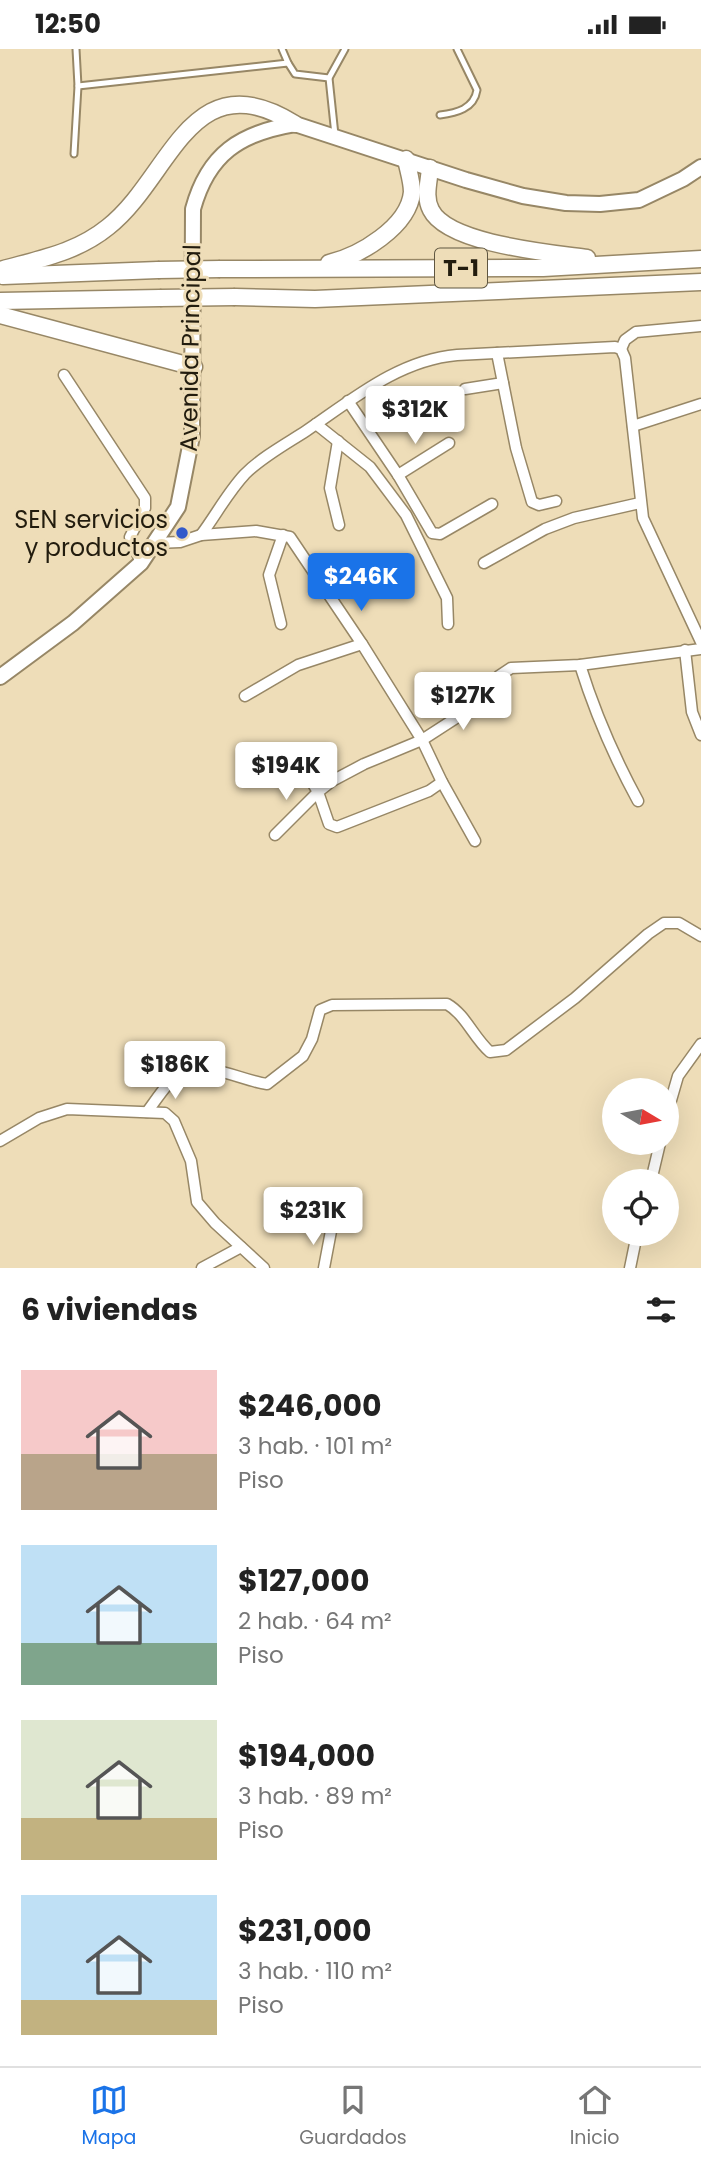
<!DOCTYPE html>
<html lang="es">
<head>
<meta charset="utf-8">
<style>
	body { margin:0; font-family:Poppins,sans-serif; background:#f6f6f6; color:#222; height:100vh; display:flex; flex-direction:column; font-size:26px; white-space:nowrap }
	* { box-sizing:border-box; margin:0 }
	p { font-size:23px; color:#767676 }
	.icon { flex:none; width:38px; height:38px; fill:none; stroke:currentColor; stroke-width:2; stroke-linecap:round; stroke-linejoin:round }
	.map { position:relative; height:1219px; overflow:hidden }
	.details { display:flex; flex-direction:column; background:#fff; flex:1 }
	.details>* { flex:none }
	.needle { width:46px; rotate:100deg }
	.controls { position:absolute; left:602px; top:1029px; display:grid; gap:14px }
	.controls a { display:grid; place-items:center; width:77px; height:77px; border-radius:50%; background:#fff; box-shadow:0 7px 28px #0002; font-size:35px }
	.price { position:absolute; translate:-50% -60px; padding:0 16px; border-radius:7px; background:#fff; color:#222; font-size:23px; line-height:46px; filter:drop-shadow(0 2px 4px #0008) }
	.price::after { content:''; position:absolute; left:50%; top:42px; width:21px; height:16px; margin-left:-10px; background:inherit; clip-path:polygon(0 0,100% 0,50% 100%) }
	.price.active { background:#1a73e8; color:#fff }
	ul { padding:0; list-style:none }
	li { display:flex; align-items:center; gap:21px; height:175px; padding:0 21px }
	li span { display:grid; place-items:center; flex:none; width:196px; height:140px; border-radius:0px; color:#555 }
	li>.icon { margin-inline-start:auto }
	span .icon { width:84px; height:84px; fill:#fffc; stroke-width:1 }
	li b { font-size:30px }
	h2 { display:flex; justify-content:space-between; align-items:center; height:84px; padding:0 21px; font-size:30px }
	.status { display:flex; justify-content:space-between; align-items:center; height:49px; padding:0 35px; background:#fff; direction:ltr }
	.status svg { height:19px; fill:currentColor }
	.menu { display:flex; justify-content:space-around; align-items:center; height:98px; border-top:2px solid #e0e0e0; background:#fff; font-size:19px; color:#767676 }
	.menu a { display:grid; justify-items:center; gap:4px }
	.menu .active { color:#1a73e8 }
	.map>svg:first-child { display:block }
</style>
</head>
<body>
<div class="status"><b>12:50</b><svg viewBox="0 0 49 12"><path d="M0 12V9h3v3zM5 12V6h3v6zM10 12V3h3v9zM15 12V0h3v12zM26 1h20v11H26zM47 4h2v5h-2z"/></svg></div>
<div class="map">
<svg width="701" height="1219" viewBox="0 0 701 1219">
	<rect width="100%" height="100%" fill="#eeddb8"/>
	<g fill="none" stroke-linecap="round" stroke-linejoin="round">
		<g stroke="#978766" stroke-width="9">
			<g id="service">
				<path d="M282,0l6,14"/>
				<path d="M78,37l210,-23 7,11 34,4"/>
				<path d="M440,66c16,-2 34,-6 37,-25l-20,-41"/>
				<path d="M335,86l-6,-57 16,-29"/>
				<path d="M74,105l4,-68 -2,-37"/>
			</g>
		</g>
		<g stroke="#978766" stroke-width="13">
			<g id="minor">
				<path d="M621,300l4,-9 11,-8 65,-6"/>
				<path d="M497,304l19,95 16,54 7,3 17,-4"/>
				<path d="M64,326l81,123v10l-15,29 11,26"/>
				<path d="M465,340l38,-6"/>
				<path d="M348,352l50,74 34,58 8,1 52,-30"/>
				<path d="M316,375l54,43 36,48 41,83 1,26"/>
				<path d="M633,377l68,-22"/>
				<path d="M338,392l-8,47 9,37"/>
				<path d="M398,426l51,-32"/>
				<path d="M201,486c15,-20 27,-43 44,-61 17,-17 41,-30 61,-43 47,-32 93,-71 151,-76l158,-8 6,2 4,9 18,160 58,124"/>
				<path d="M156,494l24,-1 21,-7 55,-4 34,6 72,107 60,96 20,42 33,59"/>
				<path d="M484,514l61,-34 29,-11 66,-15"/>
				<path d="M281,575l-12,-49 14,-40"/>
				<path d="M685,601l7,62 9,23"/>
				<path d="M580,616c15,48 34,92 58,136"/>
				<path d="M245,647l53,-31 64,-21"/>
				<path d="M442,733l-13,9 -92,36 -8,-3 -11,-32 14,-11 32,-17 58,-24 34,-22 43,-42 12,-8 69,-3 121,-16"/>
				<path d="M275,786l43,-43 -22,-36"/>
				<path d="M147,1063c10,-13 23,-35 38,-41 25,-9 58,10 82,13l36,-28 9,-17 8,-29 12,-5 115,-1c19,11 26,33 43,48l16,-2 69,-52 73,-64 16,-11h15l22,13"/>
				<path d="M667,1065l11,-38 23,-32"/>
				<path d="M0,1092l39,-23 28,-9 98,4 9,8 17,40 6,41 18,21 49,45"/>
				<path d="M651,1132l9,-38"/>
				<path d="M202,1219l39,-21"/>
				<path d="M324,1219l7,-37"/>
				<path d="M630,1219l7,-34"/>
			</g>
		</g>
		<g stroke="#978766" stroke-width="18">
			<path id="secondary" d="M0,628l73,-54 68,-60 37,-56 14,-71 1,-227c15,-55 47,-76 102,-85l171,56 57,16 43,7 34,1 39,-4 44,-21 18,-12"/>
		</g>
		<g stroke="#978766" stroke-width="19">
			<g id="trunk">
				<path d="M430,119c-1,14 -6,29 1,42 17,34 120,43 156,48"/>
				<path d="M329,214c30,-7 80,-36 83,-71 0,-11 -4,-22 -6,-33"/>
				<path d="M220,220l323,-1 158,-9"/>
				<path d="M0,221c39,-11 76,-17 108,-43 63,-49 82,-169 187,-103"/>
				<path d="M3,227l155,-6"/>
				<path d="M235,248l80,2 386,-17"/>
				<path d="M0,252l160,-3"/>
				<path d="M0,266l194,52"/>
			</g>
		</g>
		<use href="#service" stroke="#fff" stroke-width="5"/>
		<use href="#minor" stroke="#fff" stroke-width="10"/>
		<use href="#secondary" stroke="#fff" stroke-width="14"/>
		<use href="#trunk" stroke="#fff" stroke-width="16"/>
		<g stroke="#978766" stroke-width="19" stroke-linecap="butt">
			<g id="trunk-bridge">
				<path d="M158,221l62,-1"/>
				<path d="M160,249l75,-1"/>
			</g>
		</g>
		<use href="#trunk-bridge" stroke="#fff" stroke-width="16"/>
	</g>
	<circle fill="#335aca" stroke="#eeddb8" stroke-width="2.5" cx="182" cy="484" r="7"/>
	<g text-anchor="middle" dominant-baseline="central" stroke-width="6" stroke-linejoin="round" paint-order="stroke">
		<rect fill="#eeddb8" stroke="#5f5641" stroke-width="2" x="435" y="199.5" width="52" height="39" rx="5"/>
		<g font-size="23" font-weight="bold" fill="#221c0e">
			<text x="461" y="219">T-1</text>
		</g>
		<g font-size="24" fill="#221c0e" stroke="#eeddb8">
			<text transform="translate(190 299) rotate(-89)">Avenida Principal</text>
		</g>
		<g font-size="24" fill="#221c0e" stroke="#eeddb8" text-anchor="end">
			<text x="168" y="470">SEN servicios<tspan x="168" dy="28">y productos</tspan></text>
		</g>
	</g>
</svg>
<div class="controls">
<a><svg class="needle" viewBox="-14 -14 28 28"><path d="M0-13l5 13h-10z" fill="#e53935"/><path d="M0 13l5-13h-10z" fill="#767676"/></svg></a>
<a><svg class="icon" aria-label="locate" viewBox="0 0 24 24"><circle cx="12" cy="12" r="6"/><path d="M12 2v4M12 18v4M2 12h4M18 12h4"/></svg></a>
</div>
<b class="price" style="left:415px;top:397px">$312K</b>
<b class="price active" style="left:361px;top:564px">$246K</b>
<b class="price" style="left:463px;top:683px">$127K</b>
<b class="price" style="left:286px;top:753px">$194K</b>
<b class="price" style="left:175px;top:1052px">$186K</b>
<b class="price" style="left:313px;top:1198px">$231K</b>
</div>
<section class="details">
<h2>6 viviendas<svg class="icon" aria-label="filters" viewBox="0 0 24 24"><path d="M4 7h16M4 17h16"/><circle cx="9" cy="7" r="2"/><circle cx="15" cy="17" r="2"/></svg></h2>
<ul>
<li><span style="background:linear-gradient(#f6c9c9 60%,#b9a48a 0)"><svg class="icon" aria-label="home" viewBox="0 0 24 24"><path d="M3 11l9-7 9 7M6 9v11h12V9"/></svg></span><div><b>$246,000</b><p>3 hab. · 101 m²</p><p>Piso</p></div></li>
<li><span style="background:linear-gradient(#bfe0f5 70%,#7fa58c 0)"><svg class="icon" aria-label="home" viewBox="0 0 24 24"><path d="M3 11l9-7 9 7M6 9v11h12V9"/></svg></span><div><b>$127,000</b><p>2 hab. · 64 m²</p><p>Piso</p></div></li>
<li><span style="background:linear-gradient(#dfe7d0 70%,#c2b280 0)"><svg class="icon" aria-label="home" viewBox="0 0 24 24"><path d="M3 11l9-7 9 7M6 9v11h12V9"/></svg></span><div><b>$194,000</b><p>3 hab. · 89 m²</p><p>Piso</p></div></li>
<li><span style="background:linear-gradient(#bfe0f5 75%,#c2b280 0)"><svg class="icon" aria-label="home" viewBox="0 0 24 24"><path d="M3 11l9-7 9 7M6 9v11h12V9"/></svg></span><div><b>$231,000</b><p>3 hab. · 110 m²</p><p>Piso</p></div></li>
</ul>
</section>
<nav class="menu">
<a class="active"><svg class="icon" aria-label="map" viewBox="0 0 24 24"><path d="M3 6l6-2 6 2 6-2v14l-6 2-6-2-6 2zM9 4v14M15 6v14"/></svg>Mapa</a>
<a><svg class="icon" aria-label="saved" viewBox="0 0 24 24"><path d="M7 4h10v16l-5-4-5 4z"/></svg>Guardados</a>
<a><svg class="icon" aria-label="home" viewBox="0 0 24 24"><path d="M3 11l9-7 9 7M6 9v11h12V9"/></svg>Inicio</a>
</nav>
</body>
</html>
